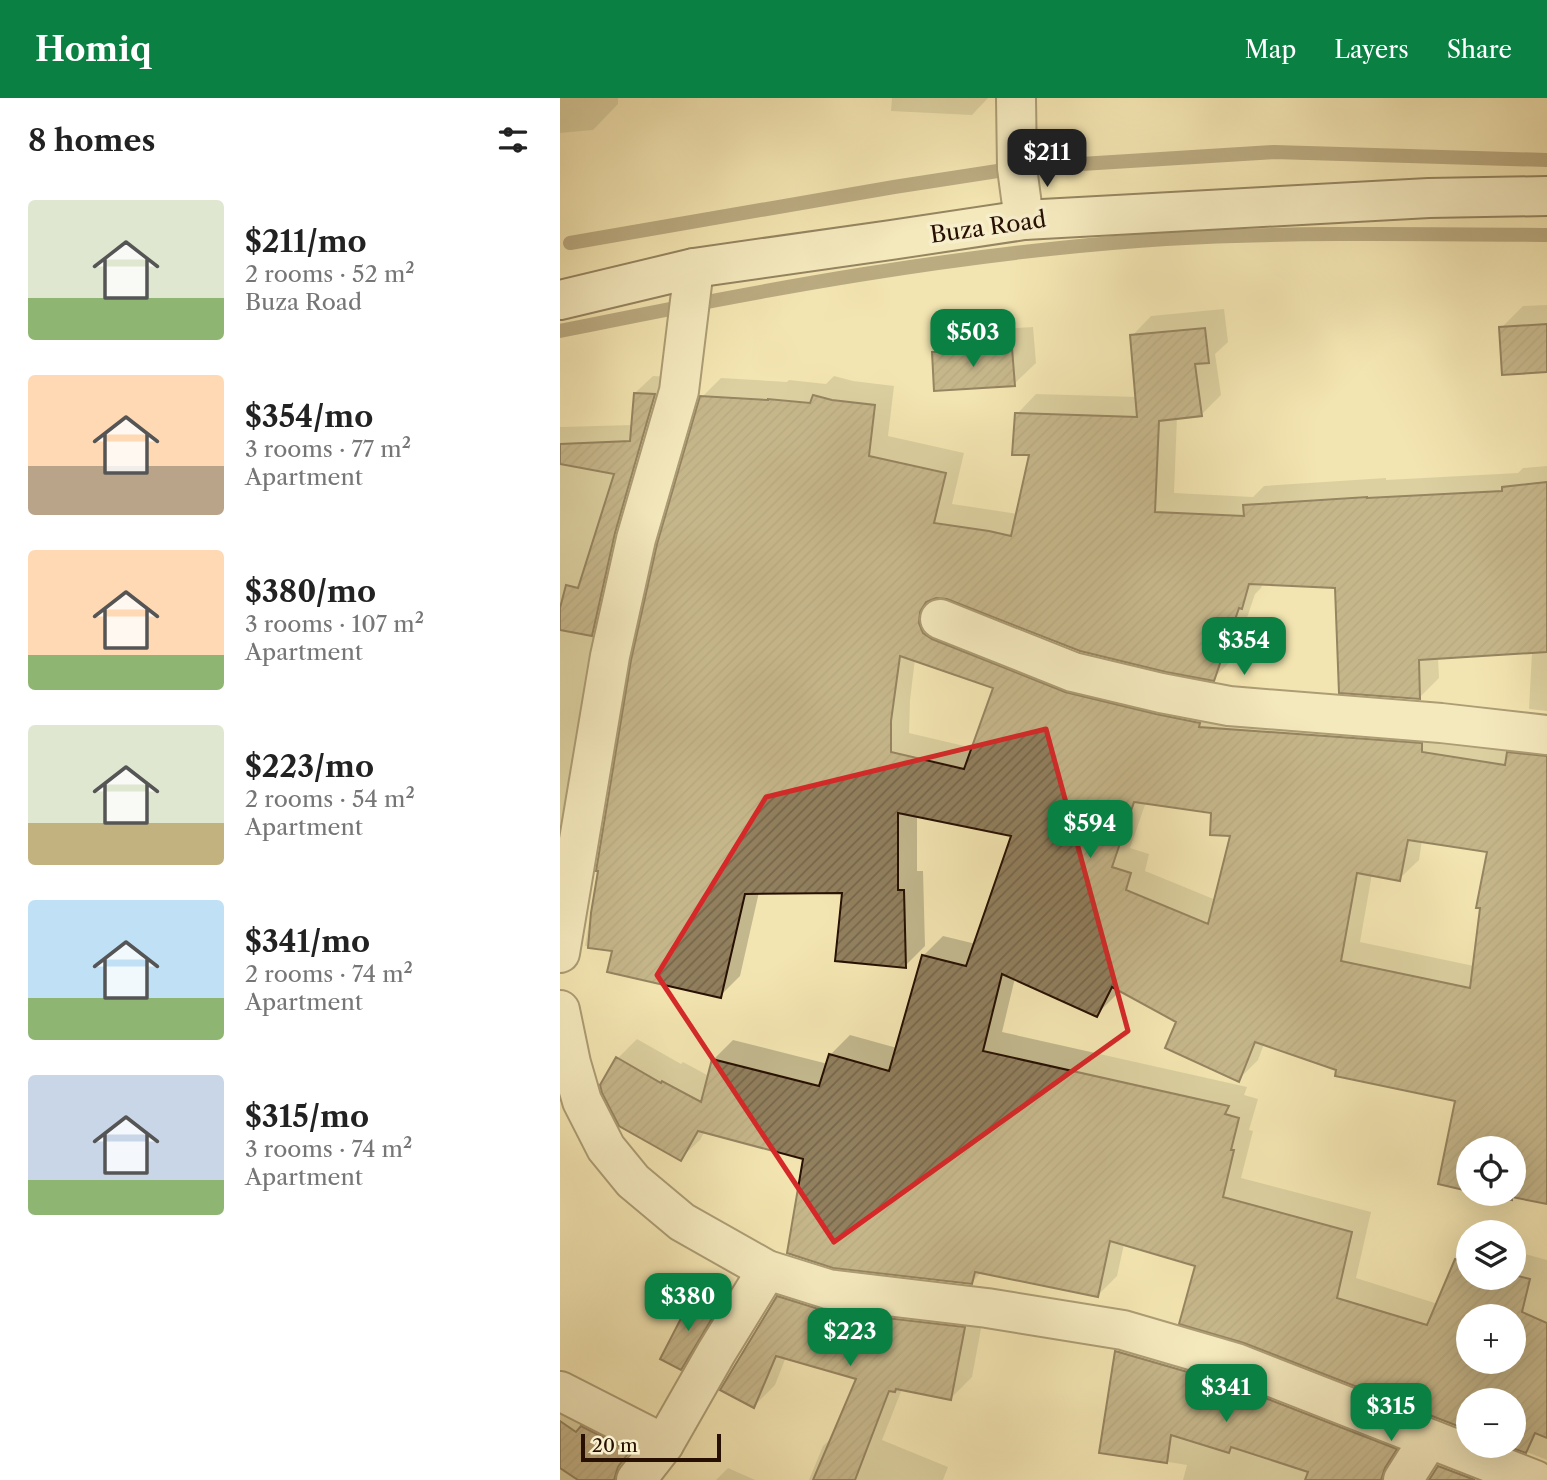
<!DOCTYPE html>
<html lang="en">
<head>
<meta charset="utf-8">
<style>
	body { margin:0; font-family:"Libre Caslon Text",serif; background:#f2f2f2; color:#222; height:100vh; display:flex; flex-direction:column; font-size:26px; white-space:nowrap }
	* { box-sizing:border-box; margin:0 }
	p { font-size:23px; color:#767676 }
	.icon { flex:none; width:38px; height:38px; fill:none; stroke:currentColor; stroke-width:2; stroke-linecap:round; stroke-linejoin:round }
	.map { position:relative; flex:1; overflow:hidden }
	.panel { display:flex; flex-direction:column; background:#fff; width:560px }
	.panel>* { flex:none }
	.controls { position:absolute; left:896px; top:1038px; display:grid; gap:14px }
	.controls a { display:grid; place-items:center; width:70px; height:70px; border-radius:50%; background:#fff; box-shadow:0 7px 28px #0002; font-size:35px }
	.scale { position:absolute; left:21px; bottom:18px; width:140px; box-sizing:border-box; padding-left:7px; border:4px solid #271002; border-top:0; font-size:19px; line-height:24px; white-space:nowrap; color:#271002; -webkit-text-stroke:5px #f7eecc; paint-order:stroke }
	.price { position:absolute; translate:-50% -60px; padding:0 16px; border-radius:14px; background:#0b8043; color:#fff; font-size:23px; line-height:46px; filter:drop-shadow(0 2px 4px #0008) }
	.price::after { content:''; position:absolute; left:50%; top:42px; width:21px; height:16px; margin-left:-10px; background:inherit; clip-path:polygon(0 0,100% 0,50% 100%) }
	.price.on { background:#222; color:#fff }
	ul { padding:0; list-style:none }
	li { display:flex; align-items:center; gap:21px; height:175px; padding:0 28px }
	li span { display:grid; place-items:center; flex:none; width:196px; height:140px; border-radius:7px; color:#555 }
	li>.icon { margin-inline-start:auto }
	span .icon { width:84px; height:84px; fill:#fffc; stroke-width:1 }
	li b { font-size:30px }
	h2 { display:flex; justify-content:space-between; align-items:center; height:84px; padding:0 28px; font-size:30px }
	header { display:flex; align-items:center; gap:42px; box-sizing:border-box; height:98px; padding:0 35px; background:#0b8043; color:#fff }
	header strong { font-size:33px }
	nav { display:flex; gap:38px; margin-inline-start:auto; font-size:24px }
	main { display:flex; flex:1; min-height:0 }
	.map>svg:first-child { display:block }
</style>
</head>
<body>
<header>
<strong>Homiq</strong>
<nav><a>Map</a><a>Layers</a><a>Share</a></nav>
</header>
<main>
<section class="panel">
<h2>8 homes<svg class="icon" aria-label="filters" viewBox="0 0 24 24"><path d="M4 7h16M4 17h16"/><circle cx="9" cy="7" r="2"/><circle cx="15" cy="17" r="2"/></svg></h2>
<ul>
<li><span style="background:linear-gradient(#dfe7d0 70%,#8fb573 0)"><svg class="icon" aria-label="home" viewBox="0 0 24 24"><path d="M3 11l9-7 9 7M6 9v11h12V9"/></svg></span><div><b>$211/mo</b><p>2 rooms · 52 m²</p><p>Buza Road</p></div></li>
<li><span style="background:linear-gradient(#ffd9b3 65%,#b9a48a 0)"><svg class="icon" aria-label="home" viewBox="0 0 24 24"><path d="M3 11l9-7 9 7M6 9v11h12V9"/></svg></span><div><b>$354/mo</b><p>3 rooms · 77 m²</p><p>Apartment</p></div></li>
<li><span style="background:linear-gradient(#ffd9b3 75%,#8fb573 0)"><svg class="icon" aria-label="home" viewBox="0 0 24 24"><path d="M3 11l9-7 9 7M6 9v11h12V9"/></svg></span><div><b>$380/mo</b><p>3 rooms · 107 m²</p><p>Apartment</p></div></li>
<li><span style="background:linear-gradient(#dfe7d0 70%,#c2b280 0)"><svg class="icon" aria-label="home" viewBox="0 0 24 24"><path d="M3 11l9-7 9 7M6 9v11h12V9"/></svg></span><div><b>$223/mo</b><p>2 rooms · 54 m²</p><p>Apartment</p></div></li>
<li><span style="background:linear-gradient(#bfe0f5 70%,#8fb573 0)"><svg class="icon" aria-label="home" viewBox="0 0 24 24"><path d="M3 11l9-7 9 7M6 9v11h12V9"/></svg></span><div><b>$341/mo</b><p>2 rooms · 74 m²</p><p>Apartment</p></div></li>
<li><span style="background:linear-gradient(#c9d6e8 75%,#8fb573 0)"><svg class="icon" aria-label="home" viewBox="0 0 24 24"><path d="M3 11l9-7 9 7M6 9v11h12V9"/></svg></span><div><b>$315/mo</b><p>3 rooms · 74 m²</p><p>Apartment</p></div></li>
</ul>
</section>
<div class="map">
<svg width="987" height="1382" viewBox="0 0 987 1382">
	<defs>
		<pattern id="building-hatch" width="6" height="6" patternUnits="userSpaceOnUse" patternTransform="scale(1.75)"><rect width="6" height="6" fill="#917f5d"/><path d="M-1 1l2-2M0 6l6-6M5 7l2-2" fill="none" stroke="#76674b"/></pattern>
	</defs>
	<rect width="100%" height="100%" fill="#f3e5b1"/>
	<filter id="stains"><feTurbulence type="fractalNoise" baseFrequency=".00286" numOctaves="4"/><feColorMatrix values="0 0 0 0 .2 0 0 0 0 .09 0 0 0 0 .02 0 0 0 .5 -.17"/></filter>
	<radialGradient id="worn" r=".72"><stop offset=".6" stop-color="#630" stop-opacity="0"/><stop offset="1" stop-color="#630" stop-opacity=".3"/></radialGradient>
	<g fill="#0003" fill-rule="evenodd">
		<path d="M0,0h58v6l-25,26 -33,3z"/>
		<path d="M332,0h96l-16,17 -81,-4z"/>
		<path d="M987,207v66l-46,-43 22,-22z"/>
		<path d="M664,211l4,33 -13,12 6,41 -19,19 -25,3 -3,76 79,4 11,-11 122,-8v2l132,-7 5,-5 24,-2v245l-18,-2 3,-58 -94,6 1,21 -20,20 -83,-111 -73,-4 -2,5 -6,6 -22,65 -20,20 -265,-82 -10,-1 -1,5 148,73 462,62v466l-33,-6 -3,2 -21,-4h24v-46h-46v41l-28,-6 17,-83 -119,-32 -74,-24 -6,16 -20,20 -60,-59 -59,-32 -3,6 -20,20 -81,-37 -13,54 245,55 -3,8 14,4 -9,31 4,1 -12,47 130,34 -15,66 82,26 18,-44 12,-12v30h46v-27l33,9v200l-35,-14h2v-46h-38l-279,-135 -73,-21 -7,32 -19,19 -116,-23 -10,10 -167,-124 -100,-27 -5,9 -20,19 -63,-100 20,-20 44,25 2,-2 26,14 4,-16 20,-20 95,24 2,-9 20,-20 47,13 26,-92 20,-20 33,8 38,-109 -97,-20v56h6l2,75 -20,20 -61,-74h-85l-19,84 -20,20 -106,-46 -29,-4 48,-285 69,-264 19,-19 66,4 2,-2 37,4 8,-8 19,5 41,5 -6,50 76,17 -12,51 66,10 13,-60 -14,-40 19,-20 101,3 -5,-61 19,-20zM355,561l80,28 -22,61 -64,-15 1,-33zM586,704l67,10 19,23 -16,65 -71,-29 4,-17 -19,-6zM862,742l67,10 -15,116 -114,-24 12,-68 27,5 20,-19zM908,1218h46v46h-46z"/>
		<path d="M473,229l3,36 -22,21 -80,-31 21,-21z"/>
		<path d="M93,278l18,1 -111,523v-473l73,-2 2,-32z"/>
		<path d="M239,1178l186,31 -13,70 -21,21 -49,-9 -20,51 66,27 -5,13h-134l14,-34 11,-10 24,-58 -72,-21 -11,28 -21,21 24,-109z"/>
		<path d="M155,1179l22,11 -35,59 -21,21 13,-70z"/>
		<path d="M577,1234l262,91 13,57h-229l4,-15 -86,-14 16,-99z"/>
		<path d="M0,1289l90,43 -24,50h-66z"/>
		<path d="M895,1356l88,26h-112l4,-6z"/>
		<path d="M168,1370l27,12h-39z"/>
	</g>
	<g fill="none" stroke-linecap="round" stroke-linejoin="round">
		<g stroke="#786548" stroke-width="14">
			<path d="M10,145l324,-56 123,-19 257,-16 273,8"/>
			<path d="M0,233c200,-41 402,-79 606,-92 127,-7 254,-5 381,-4"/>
		</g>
	</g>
	<g fill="url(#building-hatch)" stroke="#271002" stroke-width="2" fill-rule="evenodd">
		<path d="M987,226v48l-45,3 -3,-48z"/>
		<path d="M645,230l4,35 -14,1 7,52 -43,5 -4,91 89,4 -1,-11 124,-8v1l135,-7v-4l45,-5v170l-128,8 1,39 -81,-6 -4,-105 -86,-4 -7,25 -3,-1 -25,73 -48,-9 -86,-21 -133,-52 -11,-1 -10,4 -6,10 -1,11 4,10 9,6 133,53 91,22 44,9 -1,4 223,16v9l83,13 2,-13 40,4v448l-35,-7v3l-31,-6h33v-46h-46v43l-30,-7 17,-83 -120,-25 1,-6 -81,-28 -16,40 -74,-34 11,-26 -64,-35 -15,30 -95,-43 -19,77 246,55 -4,8 14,4 -8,32h3l-11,47 129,35 -15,66 90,27 28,-66 13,4v15h46v-3l16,4 -8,33 25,11v115l-12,-5 -9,20 -19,-7h7v-46h-46v30l-224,-87 -65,-19 16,-58 -85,-25 -12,56 -123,-25 -3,12 -139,-16 -46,-15 16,-94 -105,-28 -17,30 -62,-35 -17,-33 -2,-8 16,-28 45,26 1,-2 39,21 11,-43 107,27 10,-32 60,17 33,-116 44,11 45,-130 -113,-23v77h6l2,78 -71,-7 7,-68 -97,1 -24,104 -114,-26 5,-21 -24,-3 3,-35 7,-42h-2l35,-211 26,-116 43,-148 68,4v-1l42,4 3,-8 19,5 43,5 -6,51 77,17 -12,50 55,8 22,5 18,-81h-17l3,-42 122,4 -7,-82zM340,558l93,32 -29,81 -73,-17v-31zM574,704l77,11 -1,22 20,1 -22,88 -82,-34 5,-17 -19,-6zM848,742l79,12 -11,56h4l-10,80 -129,-27 16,-88 43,8zM908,1218h46v46h-46z"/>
		<path d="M452,250l3,38 -81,5 -2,-39z"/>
		<path d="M74,295l21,1 -40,139 -23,103 -32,-6v-22l6,-23 12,3 36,-114 -54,-10v-20l70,-3z"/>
		<path d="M217,1198l48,15 140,16 -14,73 -55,-11 -1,3 -6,-1 -34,89h-42l43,-101 -80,-23 -22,52 -34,-18z"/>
		<path d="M132,1199l25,13 -36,60 -21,-11z"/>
		<path d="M555,1253l114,33 168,65 -12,19 -4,12h-76l3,-8 -77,-25 -2,6 -58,-18 -4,28 -68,-10z"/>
		<path d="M0,1323l16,11 5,-6 49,25 -12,16 -4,13h-36l-18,-12z"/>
		<path d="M878,1368l37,14h-46z"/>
	</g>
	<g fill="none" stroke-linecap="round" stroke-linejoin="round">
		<g stroke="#5a452e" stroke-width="42">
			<g id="street">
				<path d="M456,0l1,70 7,52"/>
				<path d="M380,521l133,53 88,21 68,13 212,17 106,12"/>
				<path d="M0,855l50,-297 26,-117 43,-148 15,-123"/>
				<path d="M0,912l11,53 11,38 24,47 27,33 49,41 85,48 61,19 159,19 136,22 113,33 299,117"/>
				<path d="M0,1293l104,53"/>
				<path d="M76,1382l28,-36 52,-91 51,-83"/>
				<path d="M843,1382l26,-41"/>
			</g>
		</g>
		<g stroke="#271002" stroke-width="42">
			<path id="secondary" d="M0,202l134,-32 197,-28 133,-20 405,-22 118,-2"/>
		</g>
		<use href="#street" stroke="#f7eecc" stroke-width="38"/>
		<use href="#secondary" stroke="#f7eecc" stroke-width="38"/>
	</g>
	<path d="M0 0H987V1382H0ZM486,631l82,302 -294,211 -177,-267 109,-178z" fill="#f3e5b1" fill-opacity=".55" fill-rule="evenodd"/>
	<path fill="none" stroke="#d62828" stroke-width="5" stroke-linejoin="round" d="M486,631l82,302 -294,211 -177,-267 109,-178z"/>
	<g text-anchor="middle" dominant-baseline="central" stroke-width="7" stroke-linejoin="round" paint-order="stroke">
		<g font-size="23" fill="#271002" stroke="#f7eecc">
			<text transform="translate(428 129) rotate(-8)">Buza Road</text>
		</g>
	</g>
	<rect width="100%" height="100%" filter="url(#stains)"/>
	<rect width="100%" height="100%" fill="url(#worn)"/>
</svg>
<div class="controls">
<a><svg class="icon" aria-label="locate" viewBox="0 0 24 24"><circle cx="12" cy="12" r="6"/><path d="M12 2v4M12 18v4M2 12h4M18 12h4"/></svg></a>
<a><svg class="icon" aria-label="layers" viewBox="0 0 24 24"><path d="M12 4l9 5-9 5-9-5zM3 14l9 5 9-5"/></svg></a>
<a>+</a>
<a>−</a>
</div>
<div class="scale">20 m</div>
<b class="price on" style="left:487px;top:91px">$211</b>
<b class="price" style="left:413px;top:271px">$503</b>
<b class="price" style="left:684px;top:579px">$354</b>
<b class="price" style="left:530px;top:762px">$594</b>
<b class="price" style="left:128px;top:1235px">$380</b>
<b class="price" style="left:290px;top:1270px">$223</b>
<b class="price" style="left:666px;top:1326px">$341</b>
<b class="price" style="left:831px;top:1345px">$315</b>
</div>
</main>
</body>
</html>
